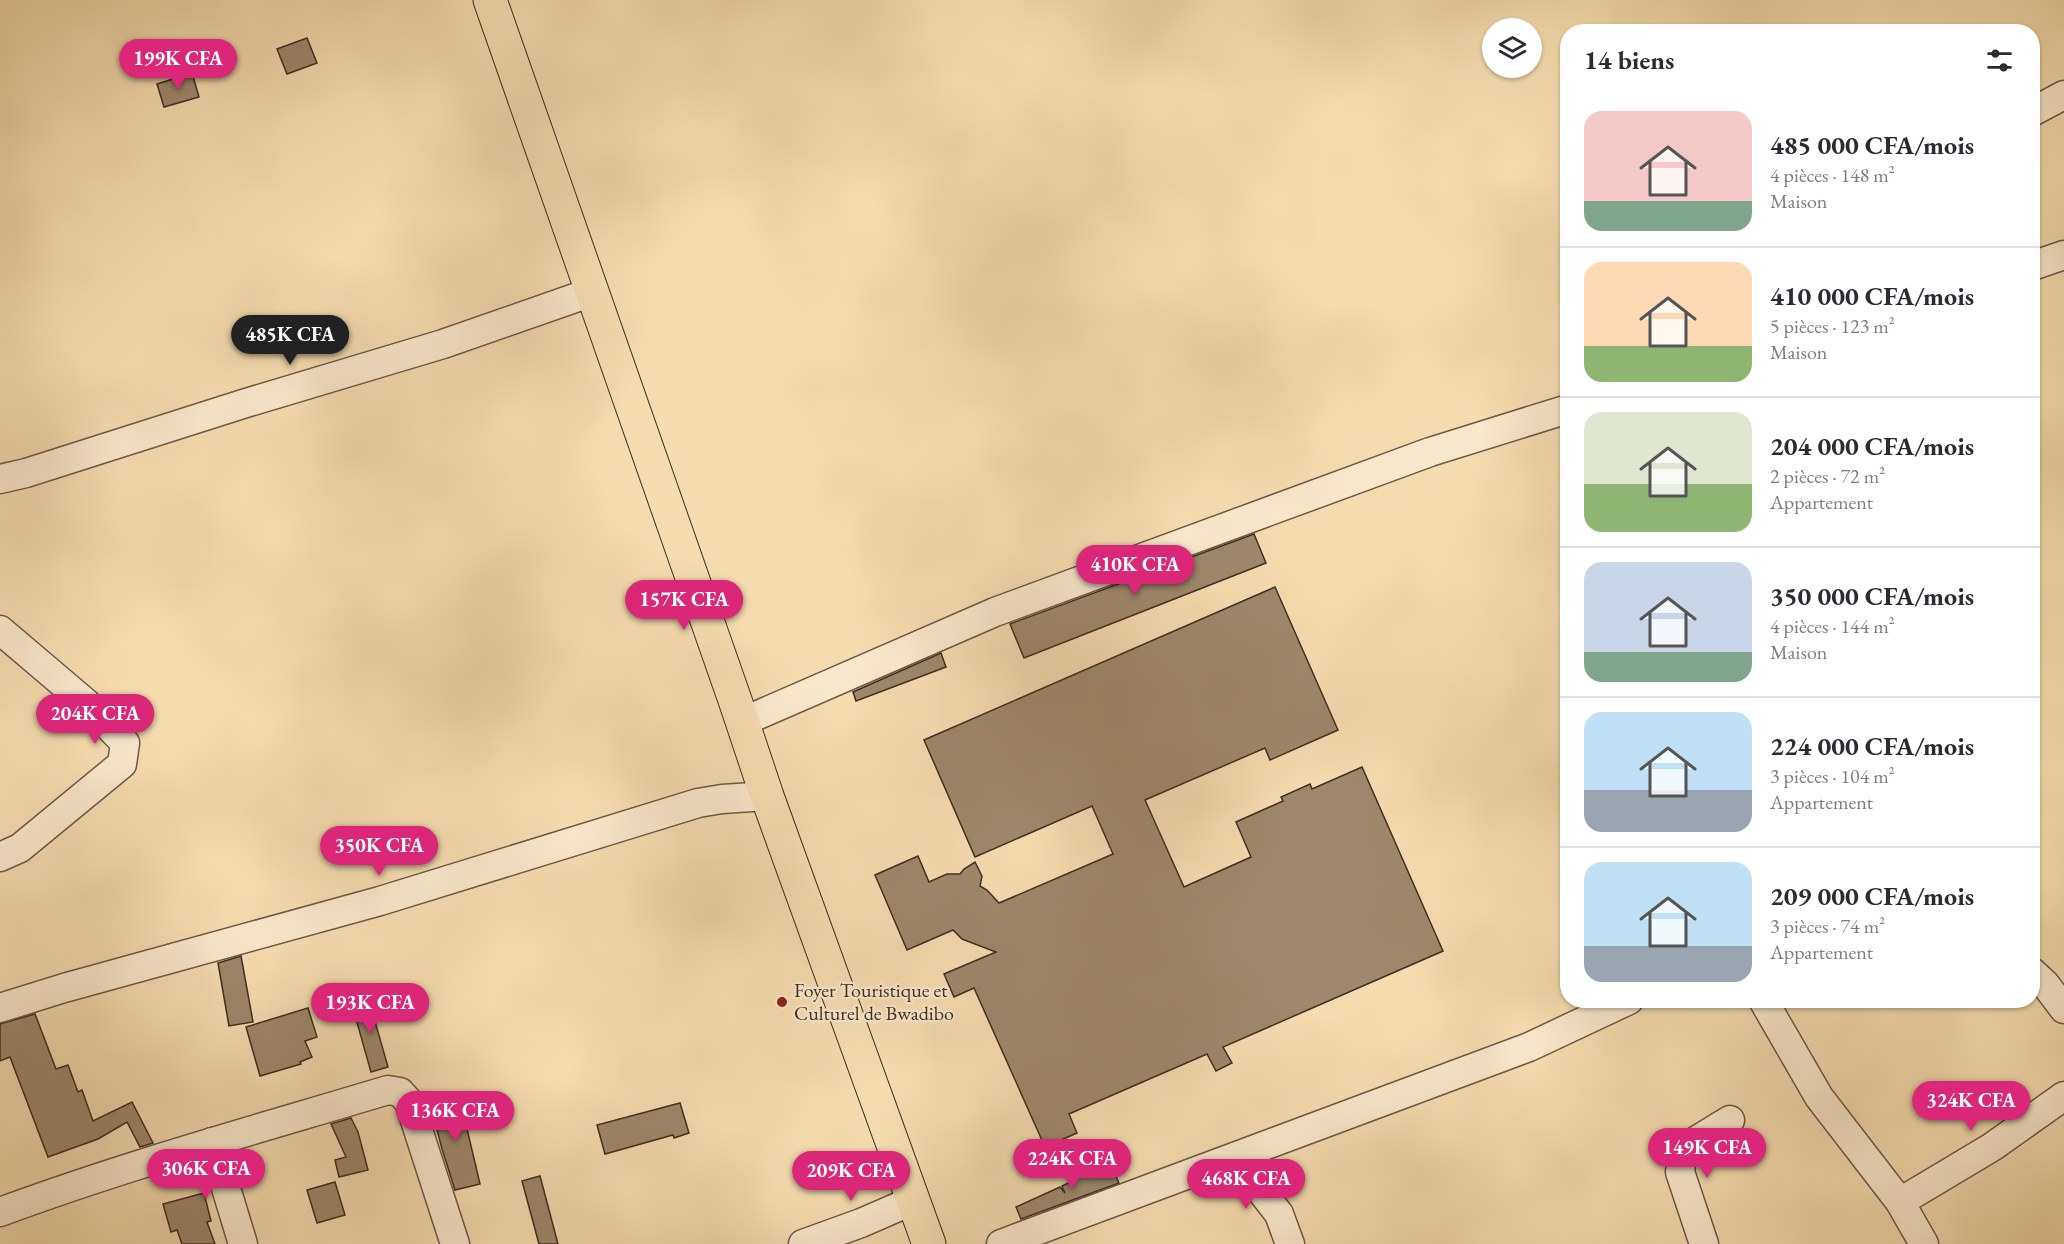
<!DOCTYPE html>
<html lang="fr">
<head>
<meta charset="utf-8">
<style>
	body { margin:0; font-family:"EB Garamond",serif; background:#f2f2f3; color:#2b2b33; height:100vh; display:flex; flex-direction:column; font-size:22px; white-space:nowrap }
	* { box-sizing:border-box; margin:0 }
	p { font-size:20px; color:#7c7c81 }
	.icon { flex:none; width:33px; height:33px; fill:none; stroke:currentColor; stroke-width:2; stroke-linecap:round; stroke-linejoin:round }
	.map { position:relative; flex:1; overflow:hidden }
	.sheet { position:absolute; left:1560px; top:24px; width:480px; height:984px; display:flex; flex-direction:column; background:#fff; border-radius:24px; box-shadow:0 2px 4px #0004 }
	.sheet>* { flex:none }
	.fabs { position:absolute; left:1482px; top:18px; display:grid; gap:12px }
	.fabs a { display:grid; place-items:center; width:60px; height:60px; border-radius:50%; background:#fff; box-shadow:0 2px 4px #0004; font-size:30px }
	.price { position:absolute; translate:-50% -51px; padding:0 14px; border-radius:21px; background:#db2777; color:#fff; font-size:20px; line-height:39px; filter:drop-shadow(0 2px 3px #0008) }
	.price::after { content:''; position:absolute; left:50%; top:36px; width:18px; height:14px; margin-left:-9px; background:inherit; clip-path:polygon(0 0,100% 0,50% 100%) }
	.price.selected { background:#222; color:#fff }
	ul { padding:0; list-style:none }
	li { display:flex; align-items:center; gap:18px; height:150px; padding:0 24px }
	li+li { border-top:2px solid #e1e1e2 }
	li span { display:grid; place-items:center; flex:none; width:168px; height:120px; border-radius:18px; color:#555 }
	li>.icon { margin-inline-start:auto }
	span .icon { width:72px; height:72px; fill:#fffc; stroke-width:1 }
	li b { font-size:26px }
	h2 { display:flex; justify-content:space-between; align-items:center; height:72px; padding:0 24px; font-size:26px }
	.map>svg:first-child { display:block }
</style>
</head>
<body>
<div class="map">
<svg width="2064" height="1244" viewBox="0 0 2064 1244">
	<rect width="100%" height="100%" fill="#f5dcaf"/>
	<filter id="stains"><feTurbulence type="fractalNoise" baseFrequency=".00333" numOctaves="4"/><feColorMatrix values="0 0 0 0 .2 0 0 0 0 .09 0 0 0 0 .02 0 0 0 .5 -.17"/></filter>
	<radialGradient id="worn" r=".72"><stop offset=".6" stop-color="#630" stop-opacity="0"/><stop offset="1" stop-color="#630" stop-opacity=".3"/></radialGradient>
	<g fill="#9d886b" stroke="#3e2e22" stroke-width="1.5">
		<path d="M307,38l10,25 -30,11 -10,-25z"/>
		<path d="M192,73l7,24 -35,10 -7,-23z"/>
		<path d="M1254,534l12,29 -242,95 -14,-34z"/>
		<path d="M1275,587l63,143 -68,30 -5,-12 -120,52 39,87 67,-30 -15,-35 47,-21 -2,-4 29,-13 2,5 50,-22 81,184 -220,96 9,16 -16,8 -9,-17 -138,60 8,19 -32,14 -71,-159 -20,9 -10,-23 52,-22 -34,-13 -9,-9 -46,20 -32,-75 43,-19 11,26 18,-8h13l4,-5 11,-7 7,14 -2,10 7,4 12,13 114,-49 -21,-48 -117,51 -51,-117z"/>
		<path d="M941,653l5,14 -90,34 -3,-9z"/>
		<path d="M241,956l12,66 -24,4 -11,-63z"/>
		<path d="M368,997l20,70 -17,5 -20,-71z"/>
		<path d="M308,1008l9,29 -12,4 7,16 -12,5 1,2 -41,12 -14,-49z"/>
		<path d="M35,1014l21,55 12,-4 10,27 4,-2 11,31 39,-19 21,41 -13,4 -13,-25 -29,17 -50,18 -38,-100 -10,4v-37z"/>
		<path d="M459,1095l21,89 -25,6 -13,-41 -12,-47z"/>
		<path d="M680,1103l9,30 -15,5 -1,-3 -68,19 -8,-29z"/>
		<path d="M351,1118l7,14 10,38 -29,7 -4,-17 11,-3 -15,-33z"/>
		<path d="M1109,1161l10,22 -98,36 -5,-12 44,-20 5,6 -3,-7 11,-5 -2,-5z"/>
		<path d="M540,1176l18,68h-19l-17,-63z"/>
		<path d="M335,1182l10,33 -28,8 -10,-33z"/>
		<path d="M204,1193l7,28 -4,1 8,22h-33l-5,-14 -6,2 -8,-28z"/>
	</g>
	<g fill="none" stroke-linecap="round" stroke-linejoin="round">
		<g stroke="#6c5a45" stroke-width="31">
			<g id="minor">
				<path d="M2032,112l32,-17"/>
				<path d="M2032,266l32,-11"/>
				<path d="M0,479l26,-6 220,-70 197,-59 149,-52"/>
				<path d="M0,630l86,73 39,40 -3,21 -102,84 -20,9"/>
				<path d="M742,722l253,-110 435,-160 138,-43"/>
				<path d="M2032,972l13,12 19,25"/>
				<path d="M1763,1000l56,97 81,105 24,42"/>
				<path d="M0,1008l64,-20 316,-87 318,-98 24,-4 45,-3"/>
				<path d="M212,1142l31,102"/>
				<path d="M1235,1157l44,57 11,30"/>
				<path d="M1900,1202l92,-55 72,-51"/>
				<path d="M0,1212c127,-47 258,-83 388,-122l12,2 9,10 46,142"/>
				<path d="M803,1244l58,-21 53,-23"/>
				<path d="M1001,1244l528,-197 100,-47"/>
				<path d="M1704,1244l-24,-72 2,-17 12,-13 36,-22"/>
			</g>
		</g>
		<g stroke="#3e2e22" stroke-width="35">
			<path id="major" d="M490,0l246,703 31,93 162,448"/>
		</g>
		<use href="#minor" stroke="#f8e8cb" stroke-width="28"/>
		<use href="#major" stroke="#f5dcaf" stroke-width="33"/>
	</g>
	<circle fill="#8f2418" stroke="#f8e8cb" stroke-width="2" cx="782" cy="1002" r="6"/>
	<g text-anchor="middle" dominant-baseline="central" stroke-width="4.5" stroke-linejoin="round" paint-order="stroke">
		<g font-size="20" fill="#3e2e22" stroke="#f8e8cb" text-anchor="start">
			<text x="794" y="990">Foyer Touristique et<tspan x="794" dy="23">Culturel de Bwadibo</tspan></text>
		</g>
	</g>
	<rect width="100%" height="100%" filter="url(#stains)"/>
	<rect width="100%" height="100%" fill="url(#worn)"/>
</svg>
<div class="fabs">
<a><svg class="icon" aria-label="layers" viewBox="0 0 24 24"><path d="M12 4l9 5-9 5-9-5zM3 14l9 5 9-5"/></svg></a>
</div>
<b class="price" style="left:178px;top:90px">199K CFA</b>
<b class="price selected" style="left:290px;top:366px">485K CFA</b>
<b class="price" style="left:1135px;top:596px">410K CFA</b>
<b class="price" style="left:684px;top:631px">157K CFA</b>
<b class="price" style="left:95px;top:745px">204K CFA</b>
<b class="price" style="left:379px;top:877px">350K CFA</b>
<b class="price" style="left:370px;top:1034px">193K CFA</b>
<b class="price" style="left:1971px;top:1132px">324K CFA</b>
<b class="price" style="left:455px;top:1142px">136K CFA</b>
<b class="price" style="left:1707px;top:1179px">149K CFA</b>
<b class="price" style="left:1072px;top:1190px">224K CFA</b>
<b class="price" style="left:206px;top:1200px">306K CFA</b>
<b class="price" style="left:851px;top:1202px">209K CFA</b>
<b class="price" style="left:1246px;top:1210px">468K CFA</b>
<section class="sheet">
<h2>14 biens<svg class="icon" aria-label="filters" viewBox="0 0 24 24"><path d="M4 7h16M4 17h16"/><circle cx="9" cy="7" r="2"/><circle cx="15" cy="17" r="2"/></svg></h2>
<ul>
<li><span style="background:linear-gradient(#f6c9c9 75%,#7fa58c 0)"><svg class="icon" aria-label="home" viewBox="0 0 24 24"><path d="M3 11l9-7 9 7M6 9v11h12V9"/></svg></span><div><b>485 000 CFA/mois</b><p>4 pièces · 148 m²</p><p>Maison</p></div></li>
<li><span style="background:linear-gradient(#ffd9b3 70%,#8fb573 0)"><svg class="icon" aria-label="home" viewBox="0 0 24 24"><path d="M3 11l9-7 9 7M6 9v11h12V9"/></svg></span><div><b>410 000 CFA/mois</b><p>5 pièces · 123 m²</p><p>Maison</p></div></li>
<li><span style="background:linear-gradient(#dfe7d0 60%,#8fb573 0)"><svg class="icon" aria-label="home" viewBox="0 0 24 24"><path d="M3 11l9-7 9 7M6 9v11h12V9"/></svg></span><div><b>204 000 CFA/mois</b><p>2 pièces · 72 m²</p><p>Appartement</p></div></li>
<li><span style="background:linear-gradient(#c9d6e8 75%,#7fa58c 0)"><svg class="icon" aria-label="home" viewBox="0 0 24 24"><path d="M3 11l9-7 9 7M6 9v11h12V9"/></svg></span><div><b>350 000 CFA/mois</b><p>4 pièces · 144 m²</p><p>Maison</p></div></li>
<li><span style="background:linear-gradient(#bfe0f5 65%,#9aa5b1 0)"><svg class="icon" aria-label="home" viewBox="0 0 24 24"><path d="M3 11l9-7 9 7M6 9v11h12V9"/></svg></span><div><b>224 000 CFA/mois</b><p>3 pièces · 104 m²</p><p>Appartement</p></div></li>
<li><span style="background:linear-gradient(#bfe0f5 70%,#9aa5b1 0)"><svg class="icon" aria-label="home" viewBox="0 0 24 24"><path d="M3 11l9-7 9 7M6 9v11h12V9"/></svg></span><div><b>209 000 CFA/mois</b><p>3 pièces · 74 m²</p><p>Appartement</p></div></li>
</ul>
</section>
</div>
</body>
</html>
